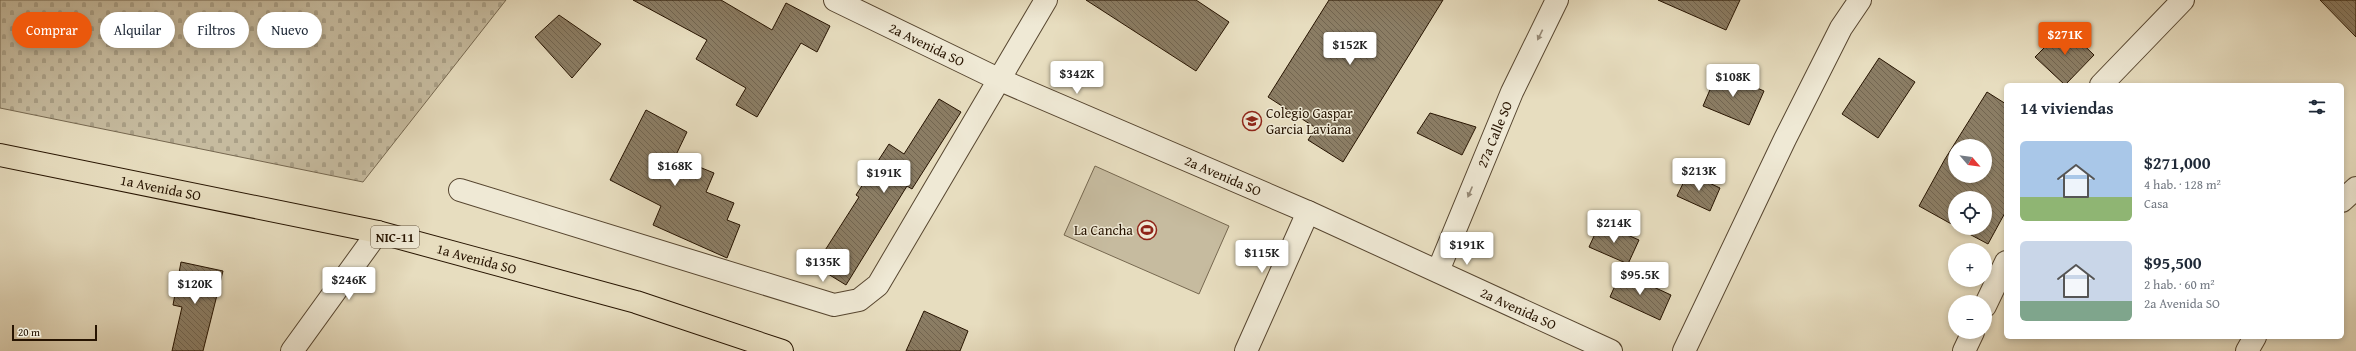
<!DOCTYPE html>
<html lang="es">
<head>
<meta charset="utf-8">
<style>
	body { margin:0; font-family:"Gentium Book Plus",serif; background:#f2f2f3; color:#1f2937; height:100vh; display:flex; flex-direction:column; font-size:15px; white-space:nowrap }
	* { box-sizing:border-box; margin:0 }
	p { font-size:13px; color:#747a83 }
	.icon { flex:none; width:22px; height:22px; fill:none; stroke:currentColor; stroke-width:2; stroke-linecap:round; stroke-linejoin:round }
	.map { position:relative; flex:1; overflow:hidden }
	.side { position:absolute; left:2004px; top:83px; width:340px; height:256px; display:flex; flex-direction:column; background:#fff; border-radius:6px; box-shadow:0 2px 6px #0003 }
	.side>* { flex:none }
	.banner { position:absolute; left:12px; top:12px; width:380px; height:36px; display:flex; gap:8px }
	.needle { width:26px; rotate:118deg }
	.fabs { position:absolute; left:1948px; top:139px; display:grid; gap:8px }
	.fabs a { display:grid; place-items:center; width:44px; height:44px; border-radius:50%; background:#fff; box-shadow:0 2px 6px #0003; font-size:20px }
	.scale { position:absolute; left:12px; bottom:10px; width:85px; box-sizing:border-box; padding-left:4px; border:2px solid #271401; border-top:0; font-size:11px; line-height:14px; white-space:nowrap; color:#271401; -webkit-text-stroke:3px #efe9d5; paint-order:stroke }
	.price { position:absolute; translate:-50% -34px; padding:0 9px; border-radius:4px; background:#fff; color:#222; font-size:13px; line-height:26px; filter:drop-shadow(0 1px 2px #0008) }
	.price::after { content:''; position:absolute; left:50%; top:24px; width:12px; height:9px; margin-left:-6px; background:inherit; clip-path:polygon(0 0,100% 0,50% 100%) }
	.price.selected { background:#ea580c; color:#fff }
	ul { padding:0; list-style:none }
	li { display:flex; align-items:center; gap:12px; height:100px; padding:0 16px }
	li span { display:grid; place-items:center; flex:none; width:112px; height:80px; border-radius:6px; color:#555 }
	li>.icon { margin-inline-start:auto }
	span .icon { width:48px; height:48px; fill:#fffc; stroke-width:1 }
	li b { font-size:17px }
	h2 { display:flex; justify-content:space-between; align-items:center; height:48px; padding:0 16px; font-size:17px }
	.chip { padding:0 14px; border-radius:18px; background:#fff; box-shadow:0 2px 6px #0003; font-size:14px; line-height:36px }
	.chip.selected { background:#ea580c; color:#fff }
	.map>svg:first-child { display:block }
</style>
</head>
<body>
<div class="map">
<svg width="2356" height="351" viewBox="0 0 2356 351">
	<defs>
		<pattern id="cemetery-stones" width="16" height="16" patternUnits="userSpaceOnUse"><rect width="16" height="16" fill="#c6bb9f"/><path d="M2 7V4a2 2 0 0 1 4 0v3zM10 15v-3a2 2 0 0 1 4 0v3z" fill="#aaa087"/></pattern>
		<pattern id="building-back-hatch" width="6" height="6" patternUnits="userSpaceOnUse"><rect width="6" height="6" fill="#8b7d64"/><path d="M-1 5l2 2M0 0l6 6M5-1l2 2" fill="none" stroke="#726550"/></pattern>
	</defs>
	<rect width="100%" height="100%" fill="#e7ddbf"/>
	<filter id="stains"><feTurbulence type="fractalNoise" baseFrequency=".005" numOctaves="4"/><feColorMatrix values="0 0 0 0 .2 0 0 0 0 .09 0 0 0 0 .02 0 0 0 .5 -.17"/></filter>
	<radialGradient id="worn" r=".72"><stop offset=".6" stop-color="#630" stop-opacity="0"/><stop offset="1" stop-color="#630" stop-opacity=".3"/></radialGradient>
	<path fill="url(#cemetery-stones)" stroke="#766850" d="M0,0h506l-143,182 -363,-74z"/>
	<path fill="#c6bb9f" stroke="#766850" d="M1095,166l134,60 -30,68 -135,-59z"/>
	<g fill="url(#building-back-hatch)" stroke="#271401" fill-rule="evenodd">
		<path d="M633,0h88l51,30 14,-27 44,23 -13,26 -16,-9 -44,74 -21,-12 10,-17 -50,-29 11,-19z"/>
		<path d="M1086,0h110l33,22 -33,49z"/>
		<path d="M1329,0h114l-100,162 -35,-22 8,-12 -48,-31z"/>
		<path d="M1658,0h82l-14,30z"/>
		<path d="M2320,0h36v37z"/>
		<path d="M559,15l42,29 -29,34 -37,-41z"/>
		<path d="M2065,27l29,28 -29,30 -30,-28z"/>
		<path d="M1879,58l36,24 -37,56 -36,-24z"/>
		<path d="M1718,71l46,20 -15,34 -46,-19z"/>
		<path d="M1987,92l19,12v107l-18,33 -30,-16h27v-30h-30v28l-36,-20 26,-47zM1955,146h30v30h-30z"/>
		<path d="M939,99l22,13 -49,77 -5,-3 -61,99 -31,-19 44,-69 -3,-2 33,-51 15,10z"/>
		<path d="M646,110l41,22 -12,25 39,16 -8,19 28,11 -7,17 13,5 -13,33 -74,-33 8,-19 -51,-26z"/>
		<path d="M1430,113l46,14 -14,28 -45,-22z"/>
		<path d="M1688,173l32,15 -10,23 -33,-15z"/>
		<path d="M1600,223l39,17 -11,24 -39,-17z"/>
		<path d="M181,262l42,9 -20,80h-31l10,-44 -9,-2z"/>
		<path d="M1621,272l50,23 -11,25 -50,-23z"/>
		<path d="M924,311l44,20 -8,20h-54z"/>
	</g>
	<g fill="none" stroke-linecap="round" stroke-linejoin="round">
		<g stroke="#574630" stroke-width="24">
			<g id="minor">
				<path id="s1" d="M835,0l163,79 310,133 303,139"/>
				<path d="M2101,85l82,-85"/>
				<path d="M460,190l374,115 25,-5 19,-15 168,-285"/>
				<path d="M2342,201l14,-13"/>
				<path id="s2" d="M1438,271l74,-179 45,-92"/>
				<path d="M1985,306l21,-44"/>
				<path d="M292,351l86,-119"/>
				<path d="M1246,351l62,-139"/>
				<path d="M1684,351l101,-212 56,-111 19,-28"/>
				<path d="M1964,351l9,-19"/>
				<path d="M2247,351l8,-14"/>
			</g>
		</g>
		<g stroke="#271401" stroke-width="24">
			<g id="trunk">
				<path id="s3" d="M0,155l378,77 258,70 146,49"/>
			</g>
		</g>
		<use href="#minor" stroke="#efe9d5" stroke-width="22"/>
		<use href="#trunk" stroke="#e7ddbf" stroke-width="22"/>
	</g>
	<defs><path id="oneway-solid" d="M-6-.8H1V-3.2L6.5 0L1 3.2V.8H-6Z"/></defs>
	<g fill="#958976">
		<use href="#oneway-solid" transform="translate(1540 35) rotate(116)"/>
		<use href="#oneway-solid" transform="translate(1470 192) rotate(113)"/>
	</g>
	<defs>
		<g id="university-ring" transform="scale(1)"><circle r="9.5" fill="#efe9d5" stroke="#8f2418" stroke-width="1.5"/><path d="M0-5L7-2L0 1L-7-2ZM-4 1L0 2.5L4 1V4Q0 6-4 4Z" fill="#8f2418"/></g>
		<g id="stadium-ring" transform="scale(1)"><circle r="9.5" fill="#efe9d5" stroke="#8f2418" stroke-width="1.5"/><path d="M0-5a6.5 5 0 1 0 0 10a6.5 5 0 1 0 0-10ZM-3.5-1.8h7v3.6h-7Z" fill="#8f2418"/></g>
	</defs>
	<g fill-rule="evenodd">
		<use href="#university-ring" x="1252" y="121"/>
		<use href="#stadium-ring" x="1147" y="230"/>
	</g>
	<g text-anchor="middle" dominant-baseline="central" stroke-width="3" stroke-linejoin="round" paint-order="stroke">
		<rect fill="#efe9d5" stroke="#635441" stroke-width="1" x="371" y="226" width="48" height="22" rx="3"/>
		<g font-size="13" font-weight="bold" fill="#271401">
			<text x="395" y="237">NIC-11</text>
		</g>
		<g font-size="14" fill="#271401" stroke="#efe9d5">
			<text stroke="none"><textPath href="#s1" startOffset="102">2a Avenida SO</textPath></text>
			<text stroke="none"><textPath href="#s2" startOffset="148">27a Calle SO</textPath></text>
			<text stroke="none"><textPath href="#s1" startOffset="426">2a Avenida SO</textPath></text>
			<text stroke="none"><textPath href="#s3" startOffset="164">1a Avenida SO</textPath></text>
			<text stroke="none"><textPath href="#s3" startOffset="488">1a Avenida SO</textPath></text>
			<text stroke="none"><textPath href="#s1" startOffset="750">2a Avenida SO</textPath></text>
		</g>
		<g font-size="14" fill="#271401" stroke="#efe9d5" text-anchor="start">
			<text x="1266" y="113">Colegio Gaspar<tspan x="1266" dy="16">Garcia Laviana</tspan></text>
			<text x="1133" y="230" text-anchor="end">La Cancha</text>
		</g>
	</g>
	<rect width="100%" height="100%" filter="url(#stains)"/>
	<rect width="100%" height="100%" fill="url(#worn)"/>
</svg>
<div class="fabs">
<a><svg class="needle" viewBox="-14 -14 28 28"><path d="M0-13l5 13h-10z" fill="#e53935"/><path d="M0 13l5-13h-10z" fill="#747a83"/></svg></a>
<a><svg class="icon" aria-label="locate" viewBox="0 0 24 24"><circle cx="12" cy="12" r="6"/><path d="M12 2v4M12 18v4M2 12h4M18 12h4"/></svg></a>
<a>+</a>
<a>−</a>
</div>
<div class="scale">20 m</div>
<b class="price selected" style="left:2065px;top:56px">$271K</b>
<b class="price" style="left:1350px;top:66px">$152K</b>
<b class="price" style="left:1077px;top:95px">$342K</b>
<b class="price" style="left:1733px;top:98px">$108K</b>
<b class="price" style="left:675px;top:187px">$168K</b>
<b class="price" style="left:1699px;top:192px">$213K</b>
<b class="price" style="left:884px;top:194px">$191K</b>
<b class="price" style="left:1614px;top:244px">$214K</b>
<b class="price" style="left:1467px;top:266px">$191K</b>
<b class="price" style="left:1262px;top:274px">$115K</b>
<b class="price" style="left:823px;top:283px">$135K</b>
<b class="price" style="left:1640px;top:296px">$95.5K</b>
<b class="price" style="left:349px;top:301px">$246K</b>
<b class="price" style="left:195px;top:305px">$120K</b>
<div class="banner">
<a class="chip selected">Comprar</a>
<a class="chip">Alquilar</a>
<a class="chip">Filtros</a>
<a class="chip">Nuevo</a>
</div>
<section class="side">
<h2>14 viviendas<svg class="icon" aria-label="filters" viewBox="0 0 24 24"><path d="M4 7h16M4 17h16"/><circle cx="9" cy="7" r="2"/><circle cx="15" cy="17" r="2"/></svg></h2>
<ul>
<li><span style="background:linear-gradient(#a9c7e8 70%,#8fb573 0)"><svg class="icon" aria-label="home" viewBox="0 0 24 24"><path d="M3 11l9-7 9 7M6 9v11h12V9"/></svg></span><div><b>$271,000</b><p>4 hab. · 128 m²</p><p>Casa</p></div></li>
<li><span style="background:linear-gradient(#c9d6e8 75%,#7fa58c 0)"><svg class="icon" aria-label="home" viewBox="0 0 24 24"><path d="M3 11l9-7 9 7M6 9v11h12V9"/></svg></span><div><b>$95,500</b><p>2 hab. · 60 m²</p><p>2a Avenida SO</p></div></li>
</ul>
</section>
</div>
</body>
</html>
